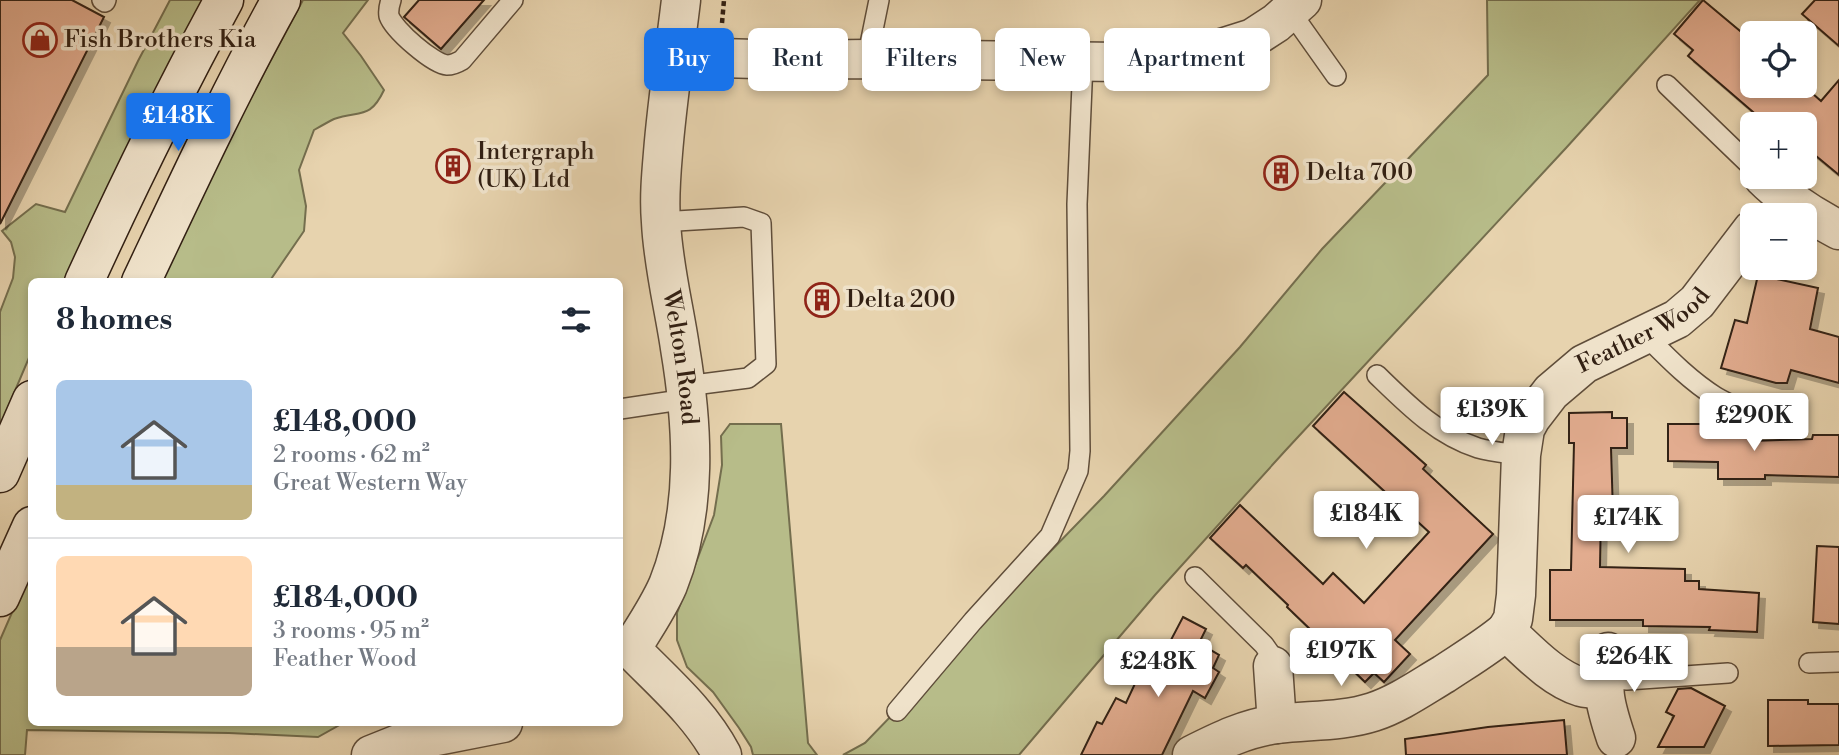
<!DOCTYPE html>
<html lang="en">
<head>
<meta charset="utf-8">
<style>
	body { margin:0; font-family:"Libre Bodoni",serif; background:#f6f6f7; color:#1f2937; height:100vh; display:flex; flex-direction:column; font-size:26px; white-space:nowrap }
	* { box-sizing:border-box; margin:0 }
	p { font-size:23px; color:#747a83 }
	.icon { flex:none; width:38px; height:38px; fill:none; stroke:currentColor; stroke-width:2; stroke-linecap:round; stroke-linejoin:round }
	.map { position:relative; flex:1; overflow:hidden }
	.sheet { position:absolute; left:28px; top:278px; width:595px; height:448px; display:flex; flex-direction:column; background:#fff; border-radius:10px; box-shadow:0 4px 10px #0003 }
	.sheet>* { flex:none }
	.hud { position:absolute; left:644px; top:28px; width:665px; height:63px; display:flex; gap:14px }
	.tools { position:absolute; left:1740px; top:21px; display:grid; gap:14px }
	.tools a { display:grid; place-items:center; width:77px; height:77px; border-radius:10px; background:#fff; box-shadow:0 4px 10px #0003; font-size:35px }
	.price { position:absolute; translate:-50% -60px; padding:0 16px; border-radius:7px; background:#fff; color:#222; font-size:23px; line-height:46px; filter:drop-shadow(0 2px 4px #0008) }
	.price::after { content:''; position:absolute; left:50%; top:42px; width:21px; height:16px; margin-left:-10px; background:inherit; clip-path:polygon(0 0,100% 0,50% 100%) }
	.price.active { background:#1a73e8; color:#fff }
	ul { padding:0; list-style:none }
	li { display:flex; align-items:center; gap:21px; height:175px; padding:0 28px }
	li+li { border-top:2px solid #e0e1e3 }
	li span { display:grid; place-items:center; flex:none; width:196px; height:140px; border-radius:10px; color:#555 }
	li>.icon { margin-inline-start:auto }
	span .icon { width:84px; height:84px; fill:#fffc; stroke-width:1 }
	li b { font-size:30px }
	h2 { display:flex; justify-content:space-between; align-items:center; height:84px; padding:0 28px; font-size:30px }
	.chip { padding:0 24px; border-radius:10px; background:#fff; box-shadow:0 4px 10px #0003; font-size:24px; line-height:63px }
	.chip.active { background:#1a73e8; color:#fff }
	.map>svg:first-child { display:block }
</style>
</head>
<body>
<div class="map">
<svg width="1839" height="755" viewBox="0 0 1839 755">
	<defs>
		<filter id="shadow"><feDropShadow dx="6" dy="6" stdDeviation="0" flood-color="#0004"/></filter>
	</defs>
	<rect width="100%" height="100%" fill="#e7d3ae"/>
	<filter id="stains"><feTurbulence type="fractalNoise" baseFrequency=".00286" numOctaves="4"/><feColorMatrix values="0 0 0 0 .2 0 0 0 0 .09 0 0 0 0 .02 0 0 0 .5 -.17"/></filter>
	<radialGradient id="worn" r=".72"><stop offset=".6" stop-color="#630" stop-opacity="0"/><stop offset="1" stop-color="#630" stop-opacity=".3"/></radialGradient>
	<g fill="#b7bc89" stroke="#746e4e" stroke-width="2">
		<path d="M170,0h35l-74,141 -66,141h-33l-1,71 -31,73v-114l13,-34 2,-21 -4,-15 -9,-11 34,-27 29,8 73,-151z"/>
		<path d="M303,0h65l-25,33 18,23 23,34c-14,30 -24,20 -50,29 -6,3 -13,7 -20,11l-15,40 7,36 -2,25 -35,51h-110l82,-166z"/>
		<path d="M1487,0h213l-134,148 -281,303 -130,144 -136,160h-176l22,-12 239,-247 136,-149 82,-98 166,-174z"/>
		<path d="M730,424h51l27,319 9,12h-64l-2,-8 -12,-19 -26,-36 -26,-25 -10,-27v-27l37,-98 8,-50 -1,-29z"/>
		<path d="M31,569l1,154h311l-25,14 -89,-4 -202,-3 -2,25h-25v-115z"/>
	</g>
	<g fill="#e2ac8f" stroke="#322013" stroke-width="2" filter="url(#shadow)">
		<path d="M0,0h72l32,17 -104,207z"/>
		<path d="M419,0h65l-43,49 -37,-32z"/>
		<path d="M1703,0l49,41v45h52l17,15 18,-21v95l-35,-29v-22h-37l-79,-68 5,-6 -19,-16z"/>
		<path d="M1815,0h24v46l-37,-32z"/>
		<path d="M1758,275l60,13 -8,41 29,8v46l-48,-13 -4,13h-11l-55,-15 14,-48 12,3z"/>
		<path d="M1344,392l82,73 -3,4 70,65 -98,106 15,14 -26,28 -10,-9 -9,9 -78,-75 1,-2 -42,-40 -3,3 -33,-30 30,-33 83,79 10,-11 31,30 65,-71 -116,-106z"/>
		<path d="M1612,412v6h15v30h-16l2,65h-12l-1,54 85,2v12h14v8l60,4 -2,39 -48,-2 1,-3 -67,-1v-6h-93v-50h21l3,-127h-5v-30z"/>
		<path d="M1668,424h45v9h38v8l61,-2 1,-4h26v42l-74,-2v4h-47v-17l-50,-1z"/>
		<path d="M1817,546l22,1v77l-26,-2z"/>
		<path d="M1183,617l23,12 -7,14 20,12 -6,13 6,4 -14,26 -12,-7 -31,64h-81l16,-33 5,2 14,-26 10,5 13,-28 11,5z"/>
		<path d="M1691,688l34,18 -21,41h-46l16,-31 -8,-4 12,-23z"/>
		<path d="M1768,700h40v4h31v41l-71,1z"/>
		<path d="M1564,720l3,35h-161l-1,-16 83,-12z"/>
	</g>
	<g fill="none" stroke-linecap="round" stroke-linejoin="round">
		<g stroke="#5f4d3a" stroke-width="22">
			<g id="lane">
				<path d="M102,0l3,2 1,-2"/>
				<path d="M391,0c-2,6 -3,10 -2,16 5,14 44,48 58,49 6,0 10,-2 15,-5l51,-60"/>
				<path d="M1290,11l46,65"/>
				<path d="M867,59l12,-59"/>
				<path d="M1667,85l83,80"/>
				<path d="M660,222l84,-5 17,6 5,141 -18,14 -62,8"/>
				<path d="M1645,335c22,22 44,45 71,62 19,11 40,19 61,27"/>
				<path d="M1377,375c30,29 60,60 101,73 13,4 29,5 43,7"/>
				<path d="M620,409l67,-10"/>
				<path d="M1195,577l69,68 7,10 2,11"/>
				<path d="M1809,663l30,-1"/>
				<path d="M1604,678l23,2 101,-7"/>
				<path d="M897,711l76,-90 77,-85 28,-65 2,-20 -3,-247 6,-143"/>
			</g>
		</g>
		<g stroke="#5f4d3a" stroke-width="41">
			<g id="street">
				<path id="s1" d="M681,0c-6,51 -14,102 -18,153 -2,23 -4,46 -2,69 2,43 13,85 19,126 13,78 18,162 -12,237 -10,23 -24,43 -37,64 32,33 69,64 91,106"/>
				<path d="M674,54l47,4 71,2 75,-1 254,3 59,-3 35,-9 38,-12 23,-15 26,-23"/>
				<path d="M1763,177c22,22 47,38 76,53"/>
				<path d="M1608,652c-7,37 -4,50 8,86"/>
				<path d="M1273,666l4,58"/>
				<path id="s2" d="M1603,689c-7,0 -15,0 -22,-2 -29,-9 -53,-36 -75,-56l7,-12 3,-24 5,-140 4,-26 6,-11 20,-26 33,-28 93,-45 20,-17 55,-72"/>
				<path d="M371,755l30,-12 102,-20"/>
				<path d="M1192,755c28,-14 54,-27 85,-31 32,-4 65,-2 96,-12 25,-8 49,-25 71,-38 21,-14 43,-27 62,-43"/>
			</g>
		</g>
		<g stroke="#322013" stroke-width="41">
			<g id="secondary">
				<path d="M84,282c44,-96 90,-190 140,-282"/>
				<path d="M141,282c45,-95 89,-190 140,-282"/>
				<path d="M0,473l32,-73"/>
				<path d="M0,597l32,-71"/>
			</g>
		</g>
		<path stroke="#322013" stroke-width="4.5" stroke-dasharray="5 3.5" stroke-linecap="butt" d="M722,23l2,-23"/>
		<use href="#lane" stroke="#efe2ca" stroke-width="19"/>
		<use href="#street" stroke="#efe2ca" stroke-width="38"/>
		<use href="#secondary" stroke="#efe2ca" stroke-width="38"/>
	</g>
	<defs>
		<g id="shop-ring" transform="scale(1.75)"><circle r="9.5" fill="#efe2ca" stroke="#8f2418" stroke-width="1.5"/><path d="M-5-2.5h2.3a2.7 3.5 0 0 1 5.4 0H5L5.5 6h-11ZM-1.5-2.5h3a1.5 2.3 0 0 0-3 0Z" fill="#8f2418"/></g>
		<g id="building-ring" transform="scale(1.75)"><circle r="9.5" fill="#efe2ca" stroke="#8f2418" stroke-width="1.5"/><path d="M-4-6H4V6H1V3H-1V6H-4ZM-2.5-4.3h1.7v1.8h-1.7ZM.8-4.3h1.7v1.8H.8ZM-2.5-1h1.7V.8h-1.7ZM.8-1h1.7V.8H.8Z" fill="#8f2418"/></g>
	</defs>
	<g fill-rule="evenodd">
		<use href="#shop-ring" x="40" y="40"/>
		<use href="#building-ring" x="453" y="166"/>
		<use href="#building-ring" x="1281" y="173"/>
		<use href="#building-ring" x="822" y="300"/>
	</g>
	<g text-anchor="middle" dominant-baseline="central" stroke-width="7" stroke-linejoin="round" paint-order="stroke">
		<g font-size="24" fill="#322013" stroke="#efe2ca" text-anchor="start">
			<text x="64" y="40">Fish Brothers Kia</text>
			<text x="477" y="152">Intergraph<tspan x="477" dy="28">(UK) Ltd</tspan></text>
			<text x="1306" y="173">Delta 700</text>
			<text x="846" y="300">Delta 200</text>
		</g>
		<g font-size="24" fill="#322013" stroke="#efe2ca">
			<text stroke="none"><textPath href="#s2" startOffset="478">Feather Wood</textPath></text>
			<text stroke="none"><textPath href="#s1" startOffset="360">Welton Road</textPath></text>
		</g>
	</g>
	<rect width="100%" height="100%" filter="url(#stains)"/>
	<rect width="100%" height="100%" fill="url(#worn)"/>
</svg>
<div class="tools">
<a><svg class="icon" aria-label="locate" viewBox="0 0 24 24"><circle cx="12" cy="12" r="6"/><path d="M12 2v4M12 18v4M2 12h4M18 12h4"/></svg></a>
<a>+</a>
<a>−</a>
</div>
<b class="price active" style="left:178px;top:153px">£148K</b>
<b class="price" style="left:1492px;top:447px">£139K</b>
<b class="price" style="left:1754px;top:453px">£290K</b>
<b class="price" style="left:1366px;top:551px">£184K</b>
<b class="price" style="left:1628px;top:555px">£174K</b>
<b class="price" style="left:1341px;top:688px">£197K</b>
<b class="price" style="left:1634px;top:694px">£264K</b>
<b class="price" style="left:1158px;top:699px">£248K</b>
<div class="hud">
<a class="chip active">Buy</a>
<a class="chip">Rent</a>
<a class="chip">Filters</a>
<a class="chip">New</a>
<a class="chip">Apartment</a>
</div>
<section class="sheet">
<h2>8 homes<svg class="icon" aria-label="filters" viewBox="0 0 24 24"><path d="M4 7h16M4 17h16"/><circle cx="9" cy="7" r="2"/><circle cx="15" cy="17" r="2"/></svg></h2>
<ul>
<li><span style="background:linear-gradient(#a9c7e8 75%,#c2b280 0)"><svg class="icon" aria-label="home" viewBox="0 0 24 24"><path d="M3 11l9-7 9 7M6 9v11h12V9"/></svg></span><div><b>£148,000</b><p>2 rooms · 62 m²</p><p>Great Western Way</p></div></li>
<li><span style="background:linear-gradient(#ffd9b3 65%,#b9a48a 0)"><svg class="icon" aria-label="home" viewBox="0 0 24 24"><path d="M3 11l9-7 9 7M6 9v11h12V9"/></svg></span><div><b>£184,000</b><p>3 rooms · 95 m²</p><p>Feather Wood</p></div></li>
</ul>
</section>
</div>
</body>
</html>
